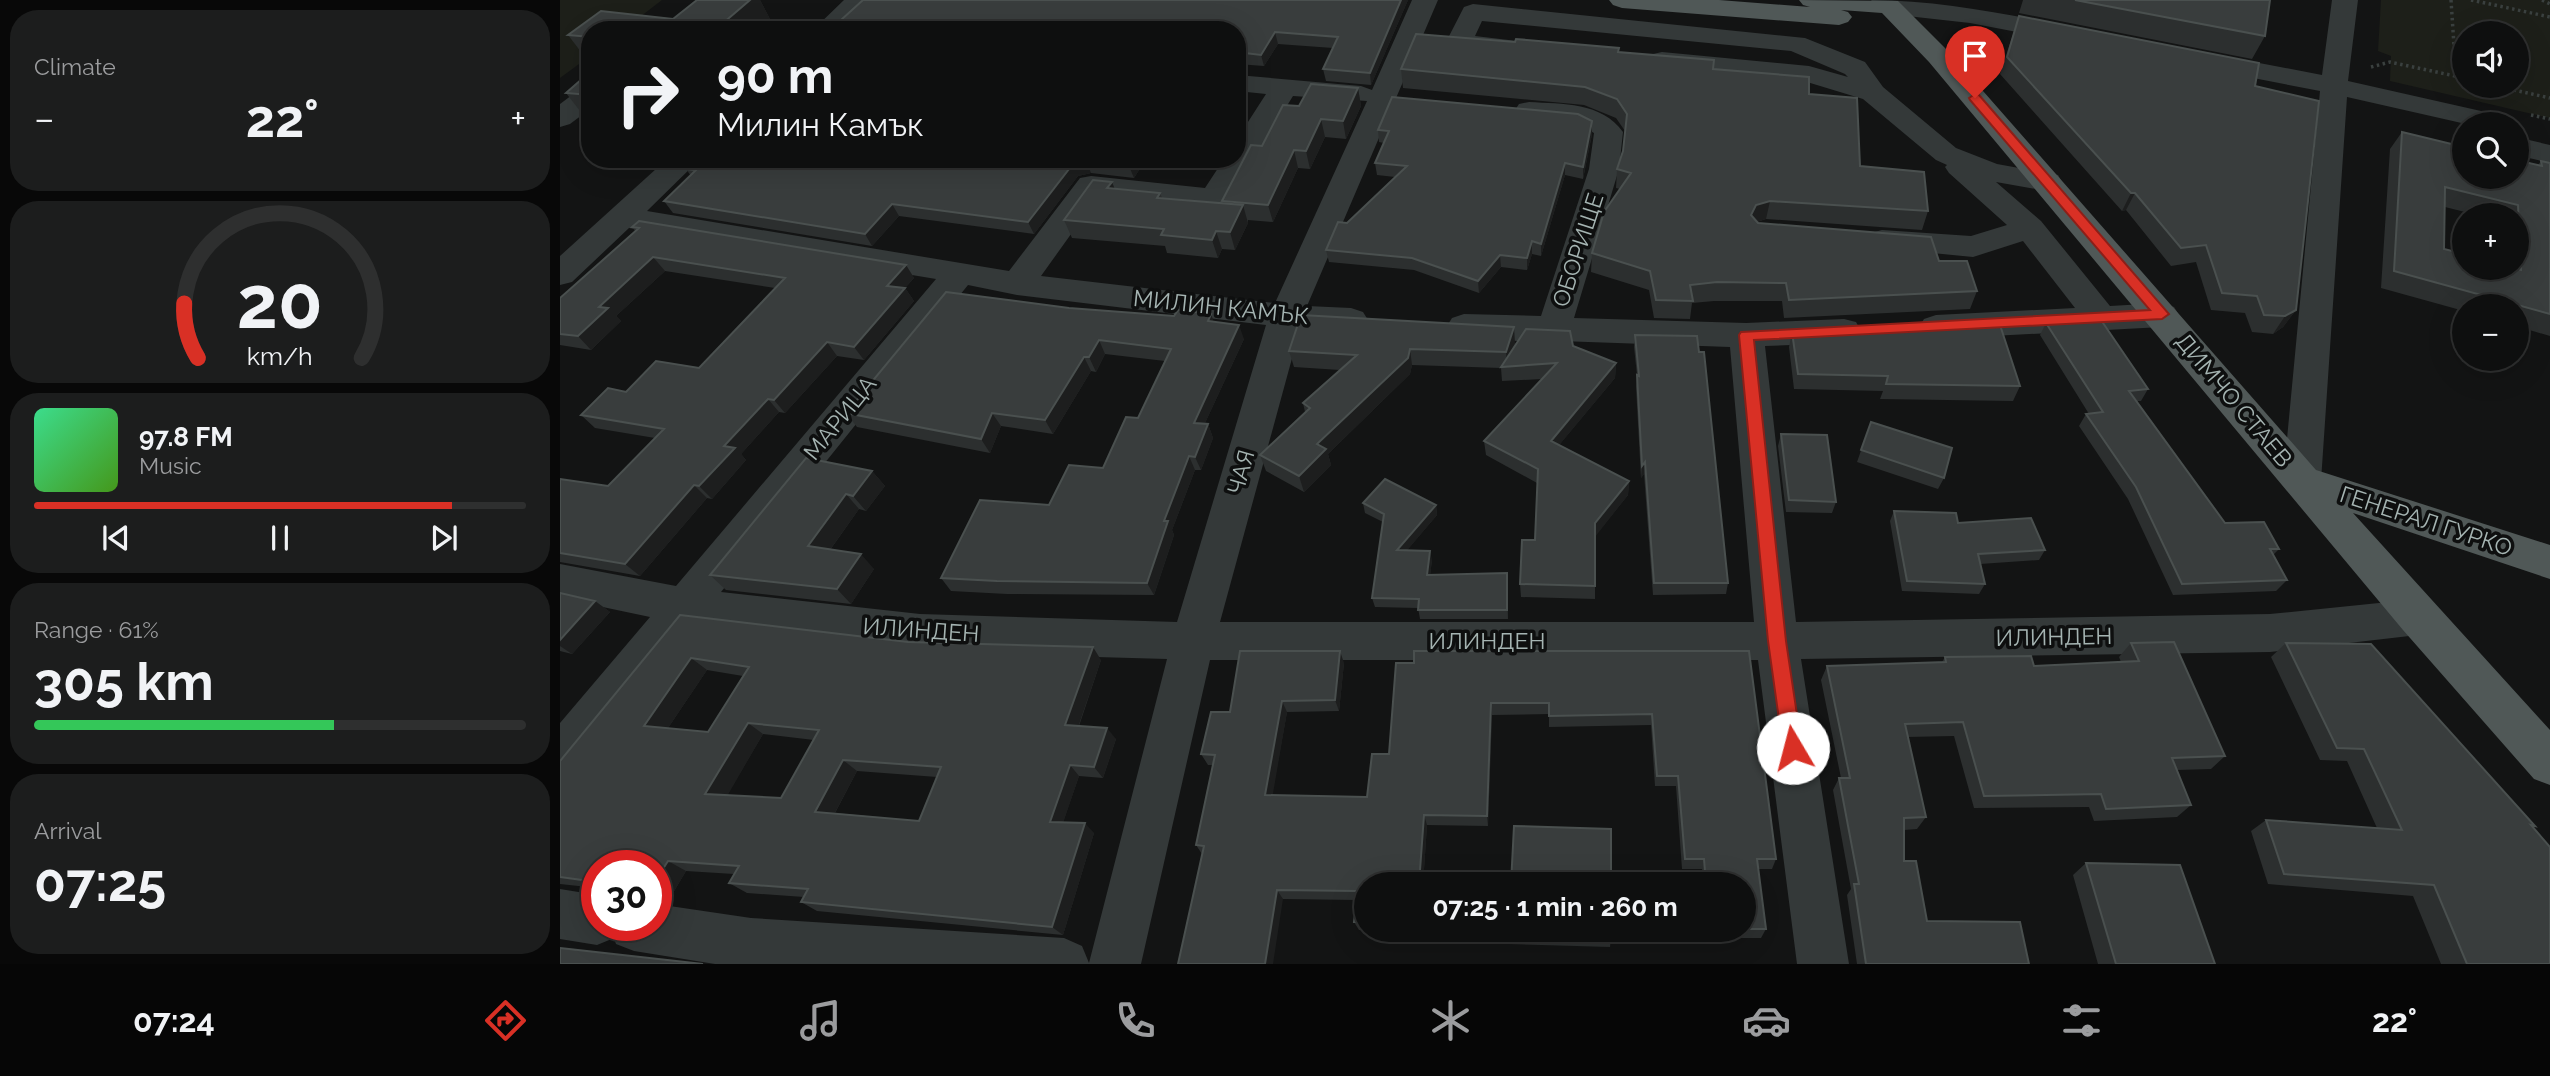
<!DOCTYPE html>
<meta charset="utf-8">
<style>
:root{--surface:#0e0f0f;--page:#1c1d1d;--text:#f1f3f6;--muted:#9b9c9e;--line:#2e2f2f;--accent:#d93025}
body{margin:0;font-family:Raleway,sans-serif;background:var(--page);color:var(--text);height:100vh;display:flex;flex-direction:column;font-size:26px;white-space:nowrap}
*{box-sizing:border-box;margin:0}
p{font-size:23px;color:var(--muted)}
.icon{flex:none;width:38px;height:38px;fill:none;stroke:currentColor;stroke-width:2;stroke-linecap:round;stroke-linejoin:round}
.map{position:relative;flex:1;overflow:hidden}
.drawer{display:flex;flex-direction:column;gap:10px;padding:10px;background:#080808;width:560px}
.drawer>*{flex:none}
.guide{position:absolute;left:21px;top:21px;width:665px;height:147px;border-radius:28px;box-shadow:0 7px 28px #0002,0 0 0 2px var(--line);background:#0e0f0f;color:var(--text);overflow:hidden}
.buttons{position:absolute;left:1892px;top:21px;display:grid;gap:14px}
.buttons a{display:grid;place-items:center;width:77px;height:77px;border-radius:50%;background:var(--surface);box-shadow:0 7px 28px #0002,0 0 0 2px var(--line);font-size:35px}
.speed{position:absolute;left:21px;top:850px;display:flex;gap:14px;font-size:35px;font-weight:700;text-align:center}
.speed>*{display:grid;place-content:center;width:91px;height:91px;border-radius:50%;background:var(--surface);box-shadow:0 7px 28px #0002,0 0 0 2px var(--line);line-height:1}
.speed .limit{border:10px solid #d22;background:#fff;color:#111}
.pin{position:absolute;display:grid;place-items:center;width:60px;height:60px;color:#fff;margin:-72px -30px;border-radius:50% 50% 50% 0;rotate:-45deg;box-shadow:0 0 7px #0007}
.pin .icon{rotate:45deg}
.me{position:absolute;width:77px;margin:-38px;rotate:352deg;stroke-linejoin:round;filter:drop-shadow(0 0 5px #0008)}
.turn{display:flex;align-items:center;gap:24px;height:147px;padding:0 21px;font-size:32px}
.turn .icon{width:91px;height:91px;stroke-width:2.5}
.turn b{display:block;font-size:49px;line-height:60px}
.big{font-size:52px;font-weight:700;line-height:1.1}
.drawer .tile{flex:1;display:flex;flex-direction:column;justify-content:center;gap:10px;min-width:0;padding:0 24px;border-radius:28px;background:var(--page)}
.drawer .dial{align-items:center;gap:0}
.dial svg{height:182px;overflow:visible;fill:none;stroke:var(--line);stroke-width:7;stroke-linecap:round;text-anchor:middle}
.dial text{fill:var(--text);stroke:none}
.song{display:flex;align-items:center;gap:21px}
.cover{width:84px;height:84px;border-radius:10px;background:linear-gradient(135deg,hsl(150 70% 55%),hsl(100 70% 35%))}
.played{height:7px;border-radius:4px;background:linear-gradient(90deg,var(--accent) 85%,var(--line) 85%)}
.keys{display:flex;justify-content:space-around;direction:ltr}
.heat{display:flex;justify-content:space-between;align-items:center;font-size:38px;direction:ltr}
.charge{height:10px;border-radius:5px;background:linear-gradient(90deg,#34c759 61%,var(--line) 0)}
.trip{position:absolute;left:794px;top:872px;width:402px;height:70px;border-radius:35px;background:var(--surface);box-shadow:0 7px 28px #0002,0 0 0 2px var(--line);font-weight:700;line-height:70px;text-align:center}
.tabs{display:flex;height:112px;justify-content:space-around;align-items:center;background:#060606;color:var(--muted)}
.tabs .icon{width:49px;height:49px}
.tabs .on{color:var(--accent)}
.tabs b{font-size:32px;color:var(--text)}
main{display:flex;flex:1;min-height:0}
.map>svg:first-child{display:block}
.green{fill:#1d1f19;fill-rule:evenodd}
.lines{fill:none;stroke-linecap:round;stroke-linejoin:round}
.path{stroke:#3a403f;stroke-width:3.5;stroke-dasharray:2.5 3.5;stroke-linecap:butt}
.minor{fill:#343939;fill-rule:evenodd}
.major{fill:#505857;fill-rule:evenodd}
.wall{fill:#2c2f2f;fill-rule:evenodd}
.shaded-wall{fill:#1d1e1e}
.building{fill:#393d3d;stroke:#4a504f;stroke-width:2;fill-rule:evenodd}
.route{fill:#d93025;stroke:#8d1f18;stroke-width:2}
.labels{text-anchor:middle;stroke-width:7;stroke-linejoin:round;paint-order:stroke}
.street-label{font-size:23px;fill:#a5b4b2;stroke:#0e0f0f}
</style>
<main>
<section class="drawer">
<div class="tile"><p>Climate</p>
<div class="heat"><a>−</a><b class="big">22°</b><a>+</a></div>
</div>
<div class="tile dial"><svg viewBox="0 0 100 80">
<path d="M14 69A42 42 0 1 1 86 69"/>
<path d="M14 69A42 42 0 0 1 8 45" stroke="#d93025"/>
<text x="50" y="56" font-size="32" font-weight="700">20</text>
<text x="50" y="72" font-size="11">km/h</text>
</svg></div>
<div class="tile">
<div class="song"><i class="cover"></i><div><b>97.8 FM</b><p>Music</p></div></div>
<div class="played"></div>
<div class="keys"><svg class="icon" aria-label="previous" viewBox="0 0 24 24"><path d="M18 5L8 12l10 7zM5 5v14"/></svg><svg class="icon" aria-label="pause" viewBox="0 0 24 24"><path d="M8 5v14M16 5v14"/></svg><svg class="icon" aria-label="next" viewBox="0 0 24 24"><path d="M6 5l10 7-10 7zM19 5v14"/></svg></div>
</div>
<div class="tile"><p>Range · 61%</p><b class="big">305 km</b><div class="charge"></div></div>
<div class="tile"><p>Arrival</p><b class="big">07:25</b></div>
</section>
<div class="map">
<svg width="1990" height="964" viewBox="0 0 1990 964">
<rect width="100%" height="100%" fill="#131414"/>
<!-- green -->
<path class="green" d="M0,0H102L63,30H30V56L0,78Z
M1821,0H1990V118L1830,81L1831,56L1818,51ZM1904,33H1956V86H1904Z"/>
<g class="lines">
<!-- path -->
<path class="path" d="M1891,0L1896,76
M1911,0L1990,17
M1982,0L1990,4
M1414,54L1426,53L1430,43
M1811,67L1830,62L1904,78
M1936,86L1990,98
M1971,115L1990,119"/>
<!-- minor -->
<path class="minor" d="M284,0H312L281,30H253Z
M852,0H878L747,306L791,308L803,312L808,320L803,328L791,332L740,329L660,622H1194L1170,347L1000,341L993,343L904,338L892,334L887,326L892,318L904,314L981,316L1029,169L1034,133L1016,123L959,116L955,110L959,104L969,102C1002,104 1042,102 1063,132L1059,169L1014,318L1186,323L1284,319L1296,322L1301,331L1296,340L1284,343L1205,346L1236,622L1710,614L1858,599L1873,604L1879,617L1873,630L1858,635L1710,652L1241,659L1289,964H1237L1198,660H650L581,964H155L74,951L56,944L54,938L37,945L0,939V889L37,895V926H96V904L191,918L504,938L522,946L529,963L607,659L360,652L135,625L16,773L0,780V723L90,617L0,598V564L116,586L376,279L69,228L12,282L0,285V256L107,159H140L87,211L449,271L520,178L531,176L645,188L664,159H677V139L706,94L677,91V75L801,86L812,90ZM733,96L807,101L715,303L481,276L539,195L654,209L665,206ZM408,285L457,295L706,325L617,622L360,614L161,592Z
M1311,0C1378,0 1443,14 1509,26L1518,28L1522,34L1518,40L1509,42L1410,23L1329,14L1320,11Z
M1772,0H1798L1788,81L1952,118L1956,124H1906L1787,97L1761,481L1756,492L1742,496L1728,492L1723,481L1760,91L1647,69L1638,67L1634,61L1638,55L1647,53L1762,75Z
M913,4L1245,38L1305,62L1323,87L1396,148L1437,164L1498,175L1502,182L1498,189L1487,191L1436,182L1481,221L1550,306L1602,303L1614,307L1619,315L1614,323L1602,327L1376,339L1364,335L1359,327L1364,319L1376,315L1515,308L1463,241L1413,257L1311,247L1306,240L1311,233L1322,230L1411,236L1447,225L1389,173L1385,167L1387,165L1376,160L1303,99L1247,82L1102,68L1093,66L1089,60L1093,54L1102,52L1249,66L1288,77L1285,74L1231,51L922,21L915,36L957,41L961,47L957,53L948,55L890,48L886,42L904,7Z
M30,87V109L10,124L0,127V104L20,89Z
M1956,137L1990,145V163L1956,155Z"/>
<!-- major -->
<path class="major" d="M1049,0H1159L1250,7L1243,5L1239,0L1338,1L1387,50L1756,470L1990,545V579L1793,513L1990,730V785L1974,779L1843,630L1369,62L1322,13L1281,10L1288,12L1292,17L1288,22L1279,25L1062,8L1053,5Z"/>
</g>
<!-- wall -->
<path class="wall" d="M137,0H200L211,21L202,30H30V61H28L8,35L41,11L113,19Z
M848,0L811,85L766,81L763,69L773,48L718,44L704,66L677,64V30Z
M1463,0H1710L1705,36L1692,59L1459,13Z
M1459,16L1695,86L1736,310L1723,327L1713,334L1692,332L1685,313L1651,310L1636,262L1611,266L1566,210L1562,211L1440,74Z
M1059,48V52L1153,69L1249,94L1300,166L1368,211L1362,230L1206,219L1197,222L1379,261L1417,291L1410,309L1224,318L1222,301H1154L1132,303L1130,319L1094,318L1089,290L1031,272L1032,253L1060,189L1056,188L1057,169L1063,151L1065,131L1056,118L1024,105L843,88L841,69Z
M30,72V120H27L6,93Z
M798,88L801,106L786,139L765,137L750,169L738,168L713,222L688,220V223L675,250L662,249L658,258L607,253L605,246L512,238L504,220L552,182L554,189L600,193L602,198L663,203L662,201L739,106Z
M818,130L1032,134L1023,179L1005,175L981,256L972,254L967,270L941,267L919,293L854,270L769,262L766,250L787,223L835,177L817,175L815,163L824,143L819,142Z
M1842,132L1978,165L1981,161L1990,163V336L1956,326V306H1904V311L1821,288L1830,149ZM1885,207L1917,215H1956V268H1904L1884,249Z
M586,159L574,178L531,173L518,176L474,234L339,216L312,246L113,213L104,201L131,176L126,169Z
M72,227L346,265L354,278L345,288L354,301L304,360L277,356L225,413L219,412L181,454L186,460L152,499L147,498L80,576L0,562V479L48,486L95,438L35,428L21,415L66,392L139,368L215,288L105,271L56,316L61,321L31,350L0,345V298L75,231Z
M509,308L654,322L684,339L645,423L648,424L653,438L641,470H635L612,530L614,535L594,595L447,594L391,591L381,578L543,468L578,418L605,361L545,354L536,372L531,371L493,434L441,426L430,453L297,427L286,413Z
M1486,323L1588,389L1581,401H1577L1665,523L1719,549L1713,555L1727,580L1716,591L1613,595L1568,499L1519,426L1526,414H1529L1480,335Z
M1232,332L1460,386L1453,401L1320,399L1323,391L1234,389L1229,347Z
M1075,335L1168,583L1166,594L1093,595L1084,474L1081,478L1076,387L1077,375L1074,347Z
M955,343L953,350L1013,346L1056,363L1055,378L999,445L1069,481L1068,495L1035,536V599L961,597L960,584L975,540L977,483L926,455L924,441L982,379L942,381L941,368L852,365L850,374L768,454L771,465L744,492L706,471L700,455L745,412L743,403L780,370L734,367L729,351Z
M1311,422L1384,478L1378,489L1297,462Z
M1221,434L1276,502L1272,513L1226,512L1218,446Z
M312,471L325,486L306,511L299,509L270,550L314,569L291,604L166,590L150,575Z
M803,503L876,505L877,515L847,550L872,560L870,575L947,573L948,619H860L858,608L815,607L812,598L823,522L805,513Z
M1334,511L1398,523L1485,550L1479,560L1420,564L1425,584L1419,594L1342,591L1330,521Z
M0,593L35,601L50,612L12,654L0,651Z
M120,615L348,642L541,660L519,726L556,739L543,778L519,776L503,822L534,833L503,935L257,911L241,902L244,897L187,893L169,883L174,874L126,871L110,898L96,896V866H37V888L0,884V761ZM147,670L183,676L148,732L108,728ZM203,734L254,740L221,798L167,795ZM297,771L377,777L359,821L275,813Z
M1571,643L1665,756L1651,769L1617,770L1631,805L1617,817L1534,821L1529,807L1414,808L1394,736L1347,737L1366,817L1357,829L1344,830V861L1367,921L1469,964H1297L1287,895L1291,889L1273,790L1279,778H1281L1261,680L1267,666L1382,662L1385,657L1474,666L1561,662L1559,657Z
M1726,643L1975,826L1972,827L1990,964H1881L1853,896L1708,884L1691,831L1706,820L1817,828L1787,761L1760,760L1711,657Z
M1189,651L1216,859L1212,869H1198L1206,929L1201,938H1147L1146,929H1185V884H1143L1142,869H1122L1116,786H1095L1091,725L989,727V714L932,715L928,826L867,825L863,884H807V929H860V930H799L794,922L797,900L723,899L642,854L636,845L653,765H648L641,754L670,712L784,663L779,711L727,712L712,795L807,797L829,754L854,663Z
M1526,863L1655,964H1538L1513,875Z
M948,933L1051,937L1050,947L949,944Z"/>
<!-- shaded-wall -->
<path class="shaded-wall" d="M190,0H200L211,21L202,30H155Z
M841,0H848L811,85L810,73Z
M715,32L718,44L704,66L701,55Z
M798,88L801,106L786,139L783,121Z
M761,119L765,137L750,169L746,151Z
M1032,121V134L1023,179V167Z
M734,150L738,168L713,222L708,205Z
M574,159H586L574,178L569,166Z
M526,161L531,173L518,176L474,234L468,222L513,164Z
M1005,163V175L981,256V244Z
M552,182L559,200L547,188Z
M1571,193H1575L1566,210L1562,211Z
M1210,201L1206,219L1193,223L1191,215L1196,205Z
M332,204L339,216L312,246L305,234Z
M683,205L688,223L675,250L670,232Z
M656,231L662,249L658,258L652,240Z
M972,241V254L967,270V258Z
M940,255L941,267L919,293L918,281Z
M93,257L105,271L56,316L61,321L31,350L18,336L39,307Z
M346,265L354,278L335,299L327,286Z
M345,288L354,301L304,360L294,347Z
M1736,310L1723,327L1713,334L1725,316Z
M651,314L656,328L648,321Z
M679,325L684,339L639,436L634,423Z
M954,327L955,343L947,368L946,352Z
M539,340L545,354L536,372L529,357Z
M267,342L277,356L225,413L214,400Z
M850,349L852,365L850,374L768,454L771,465L744,492L739,476L757,444Z
M524,357L531,371L493,434L485,420Z
M1056,363L1055,378L991,455V441Z
M208,399L219,412L181,454L186,460L152,499L139,486L164,446Z
M432,413L441,426L430,453L421,439Z
M648,424L653,438L641,470L635,457Z
M629,456L635,470L612,530L614,535L594,595L587,583L604,521Z
M1085,462L1084,474L1081,478L1082,466Z
M312,471L325,486L306,511L293,496Z
M1069,481L1068,495L1035,537V523Z
M134,485L147,498L80,576L65,564Z
M286,494L299,509L262,561L248,546Z
M876,505L877,515L839,560L837,550Z
M870,551L872,560L869,585L867,575Z
M301,554L314,569L291,604L277,589Z
M35,601L50,612L12,654L0,646V640Z
M533,647L541,660L515,736L505,725Z
M780,651L784,663L779,711L775,700Z
M131,658L147,670L102,737L84,726Z
M722,701L727,712L711,805L705,795Z
M931,703L932,715L928,826L927,816Z
M188,723L203,734L162,805L145,794Z
M547,728L556,739L543,778L534,767Z
M283,760L297,771L270,822L255,812Z
M510,765L519,776L500,832L490,822Z
M864,815L867,825L863,884H859Z
M525,823L534,833L503,935L492,927Z
M108,861L126,871L110,898L96,891V880Z
M717,890L723,899L713,964H705Z"/>
<!-- building -->
<path class="building" d="M137,0H190L155,30H30V37L8,35L41,11L113,19Z
M303,0H841L810,73L763,69L778,37L715,32L701,55L677,52V30H270Z
M1515,0H1710L1705,36Z
M1459,16L1699,63L1695,86L1759,101L1736,310L1725,316L1704,315L1697,296L1662,293L1646,245L1621,248L1575,193H1571L1447,57Z
M856,34L955,42L956,39L1059,48L1058,52L1154,60L1153,69L1249,77V94L1297,98L1300,166L1364,172L1368,211L1210,201L1196,205L1191,215L1198,223L1371,237L1379,261H1407L1417,291L1229,300L1226,283L1157,282L1130,285L1133,301L1096,300L1090,271L1032,253L1044,212L1071,173L1057,169L1063,151L1067,114L1057,99L1025,87L841,69Z
M30,72V95L6,93Z
M751,84L798,88L783,121L761,119L746,151L734,150L708,205L662,201L691,145L702,146L723,105L739,106Z
M832,97L1018,114L1032,121L1023,167L1005,163L981,244L972,241L967,258L940,255L918,281L852,258L766,250L778,222L787,223L847,166L815,163L829,131L818,130Z
M1842,132L1904,147V177H1956V160L1982,166L1981,161L1990,163V314L1834,271ZM1885,187L1958,205L1961,270L1953,268H1904V254L1884,249Z
M137,159H574L569,166L526,161L513,164L468,222L332,204L305,234L104,201L136,170L126,169Z
M533,180L552,182L547,188L600,193L597,198L683,205L670,232L656,231L652,240L601,235L604,229L504,220Z
M79,221L346,265L327,286L345,288L294,347L267,342L214,400L208,399L164,446L175,448L139,486L134,485L65,564L0,553V479L48,486L104,429L21,415L48,388L66,392L96,361L139,368L225,278L93,257L39,307L48,308L18,336L0,334V298L79,228L72,227Z
M386,292L509,308L614,316L618,310L651,314L648,321L679,325L634,423L648,424L635,457L629,456L604,521H608L587,583L437,581L381,578L420,500L489,505L509,465L543,468L566,417L578,418L611,349L539,340L529,357H524L485,420L432,413L421,439L286,413Z
M741,315L954,327L946,352L850,349L848,358L757,444L766,449L739,476L700,455L750,408L743,403L797,355L729,351Z
M1541,320L1588,389L1569,391L1665,523L1704,522L1719,549H1710L1727,580L1622,584L1576,487L1526,414L1543,412L1486,323Z
M1426,323L1427,326L1440,325L1460,386L1326,384L1328,376L1238,374L1232,332Z
M966,329L1010,331L1013,346L1056,363L991,441L1069,481L1035,523V586L960,584L962,540H975L978,469L924,441L997,363L941,367Z
M1075,335L1137,336L1139,352H1144L1168,583H1094L1085,462L1082,466L1077,375L1079,376Z
M1311,422L1392,448L1384,478L1301,450Z
M1221,434L1267,435L1276,502L1229,500Z
M246,458L312,471L293,496L286,494L248,546L301,554L277,589L150,575Z
M825,479L876,505L837,550L870,551L867,575L947,573V610H858L859,599L812,598L824,514L803,503Z
M1334,511L1396,513L1398,523L1471,518L1485,550L1418,554L1425,584L1347,581Z
M0,593L35,601L0,640Z
M120,615L348,642L533,647L505,725L547,728L534,767L510,765L490,822L525,823L492,927L241,902L248,889L169,883L179,866L108,861L96,880V866H37V882L0,877V761ZM131,658L189,667L148,732L84,726ZM188,723L259,730L221,798L145,794ZM283,760L381,767L359,821L255,812Z
M1614,642L1665,756L1612,758L1631,805L1546,809L1541,794L1424,796L1403,722L1345,724L1366,817L1344,818V861H1356L1367,921L1460,922L1469,964H1306L1294,884H1299L1279,778H1290L1267,666L1386,662L1385,657L1471,656L1474,666L1579,661L1571,643Z
M1726,643L1811,644L1975,826L1971,825L1990,847V964H1907L1874,885L1724,874L1706,820L1842,830L1804,749L1777,748Z
M680,651H780L775,700L722,701L705,795L807,797L812,754H829L836,663H854V651H1189L1216,859H1197L1206,929H1150H1185V884H1146L1144,859H1125L1118,776H1097L1092,714L989,716V703H931L927,816L864,815L859,884H807V922H794L798,891L717,890L705,964H618L644,846L636,845L655,755L641,754L651,712H670Z
M954,826L1051,829V884H951Z
M1526,863L1620,865L1655,964H1556Z
M948,929H1051V937L948,933Z
M0,948L143,964H0Z"/>
<!-- route -->
<path class="route" d="M1415,94L1419,95L1609,314L1602,319L1194,340L1226,641L1242,748L1239,755L1233,757L1226,755L1223,748L1208,641L1179,335L1181,332L1590,310L1410,100L1409,98Z"/>
<g class="labels">
<!-- street labels -->
<g class="street-label">
<text transform="translate(1018 250) rotate(-72)" y="8">ОБОРИЩЕ</text>
<text transform="translate(661 307) rotate(6)" y="8">МИЛИН КАМЪК</text>
<text transform="translate(1674 400) rotate(50)" y="8">ДИМЧО СТАЕВ</text>
<text transform="translate(280 418) rotate(-51)" y="8">МАРИЦА</text>
<text transform="translate(681 472) rotate(-74)" y="8">ЧАЯ</text>
<text transform="translate(1866 521) rotate(18)" y="8">ГЕНЕРАЛ ГУРКО</text>
<text transform="translate(361 630) rotate(4)" y="8">ИЛИНДЕН</text>
<text transform="translate(1494 637) rotate(-1)" y="8">ИЛИНДЕН</text>
<text x="927" y="649">ИЛИНДЕН</text>
</g>
</g>
</svg>
<div class="buttons">
<a><svg class="icon" aria-label="sound" viewBox="0 0 24 24"><path d="M4 9h4l5-4v14l-5-4H4zM17 9q2 3 0 6"/></svg></a>
<a><svg class="icon" aria-label="search" viewBox="0 0 24 24"><circle cx="10" cy="10" r="6"/><path d="M15 15l6 6"/></svg></a>
<a>+</a>
<a>−</a>
</div>
<div class="speed"><div class="limit">30</div></div>
<div class="pin" style="left:1415px;top:98px;background:#d93025"><svg class="icon" aria-label="arrive" viewBox="0 0 24 24"><path d="M6 21V4h12l-3 4 3 4H6"/></svg></div>
<svg class="me" style="left:1233px;top:748px" viewBox="-20 -20 40 40"><circle r="19" fill="#fff"/><path d="M0-13L10 11 0 6-10 11z" fill="#d93025"/></svg>
<div class="trip">07:25 · 1 min · 260 m</div>
<div class="guide">
<div class="turn"><svg class="icon" aria-label="right" viewBox="0 0 24 24"><path d="M7 20v-9h11M14 6l5 5-5 5"/></svg><div><b>90 m</b>Милин Камък</div></div>
</div>
</div>
</main>
<nav class="tabs">
<b>07:24</b>
<svg class="icon on" aria-label="directions" viewBox="0 0 24 24"><path d="M12 3l9 9-9 9-9-9zM9 14v-3h6M13 9l2 2-2 2"/></svg>
<svg class="icon" aria-label="music" viewBox="0 0 24 24"><path d="M9 18V5l10-2v13"/><circle cx="6" cy="18" r="3"/><circle cx="16" cy="16" r="3"/></svg>
<svg class="icon" aria-label="phone" viewBox="0 0 24 24"><path d="M5 4h4l2 5-3 2q2 4 5 5l2-3 5 2v4C11 20 4 13 5 4z"/></svg>
<svg class="icon" aria-label="climate" viewBox="0 0 24 24"><path d="M12 3v18M4 7l16 10M4 17L20 7"/></svg>
<svg class="icon" aria-label="car" viewBox="0 0 24 24"><path d="M5 17H2v-5l4-1 3-4h7l3 4 3 1v5h-3M9 17h6M6 11h13"/><circle cx="7" cy="17" r="2"/><circle cx="17" cy="17" r="2"/></svg>
<svg class="icon" aria-label="filters" viewBox="0 0 24 24"><path d="M4 7h16M4 17h16"/><circle cx="9" cy="7" r="2"/><circle cx="15" cy="17" r="2"/></svg>
<b>22°</b>
</nav>
